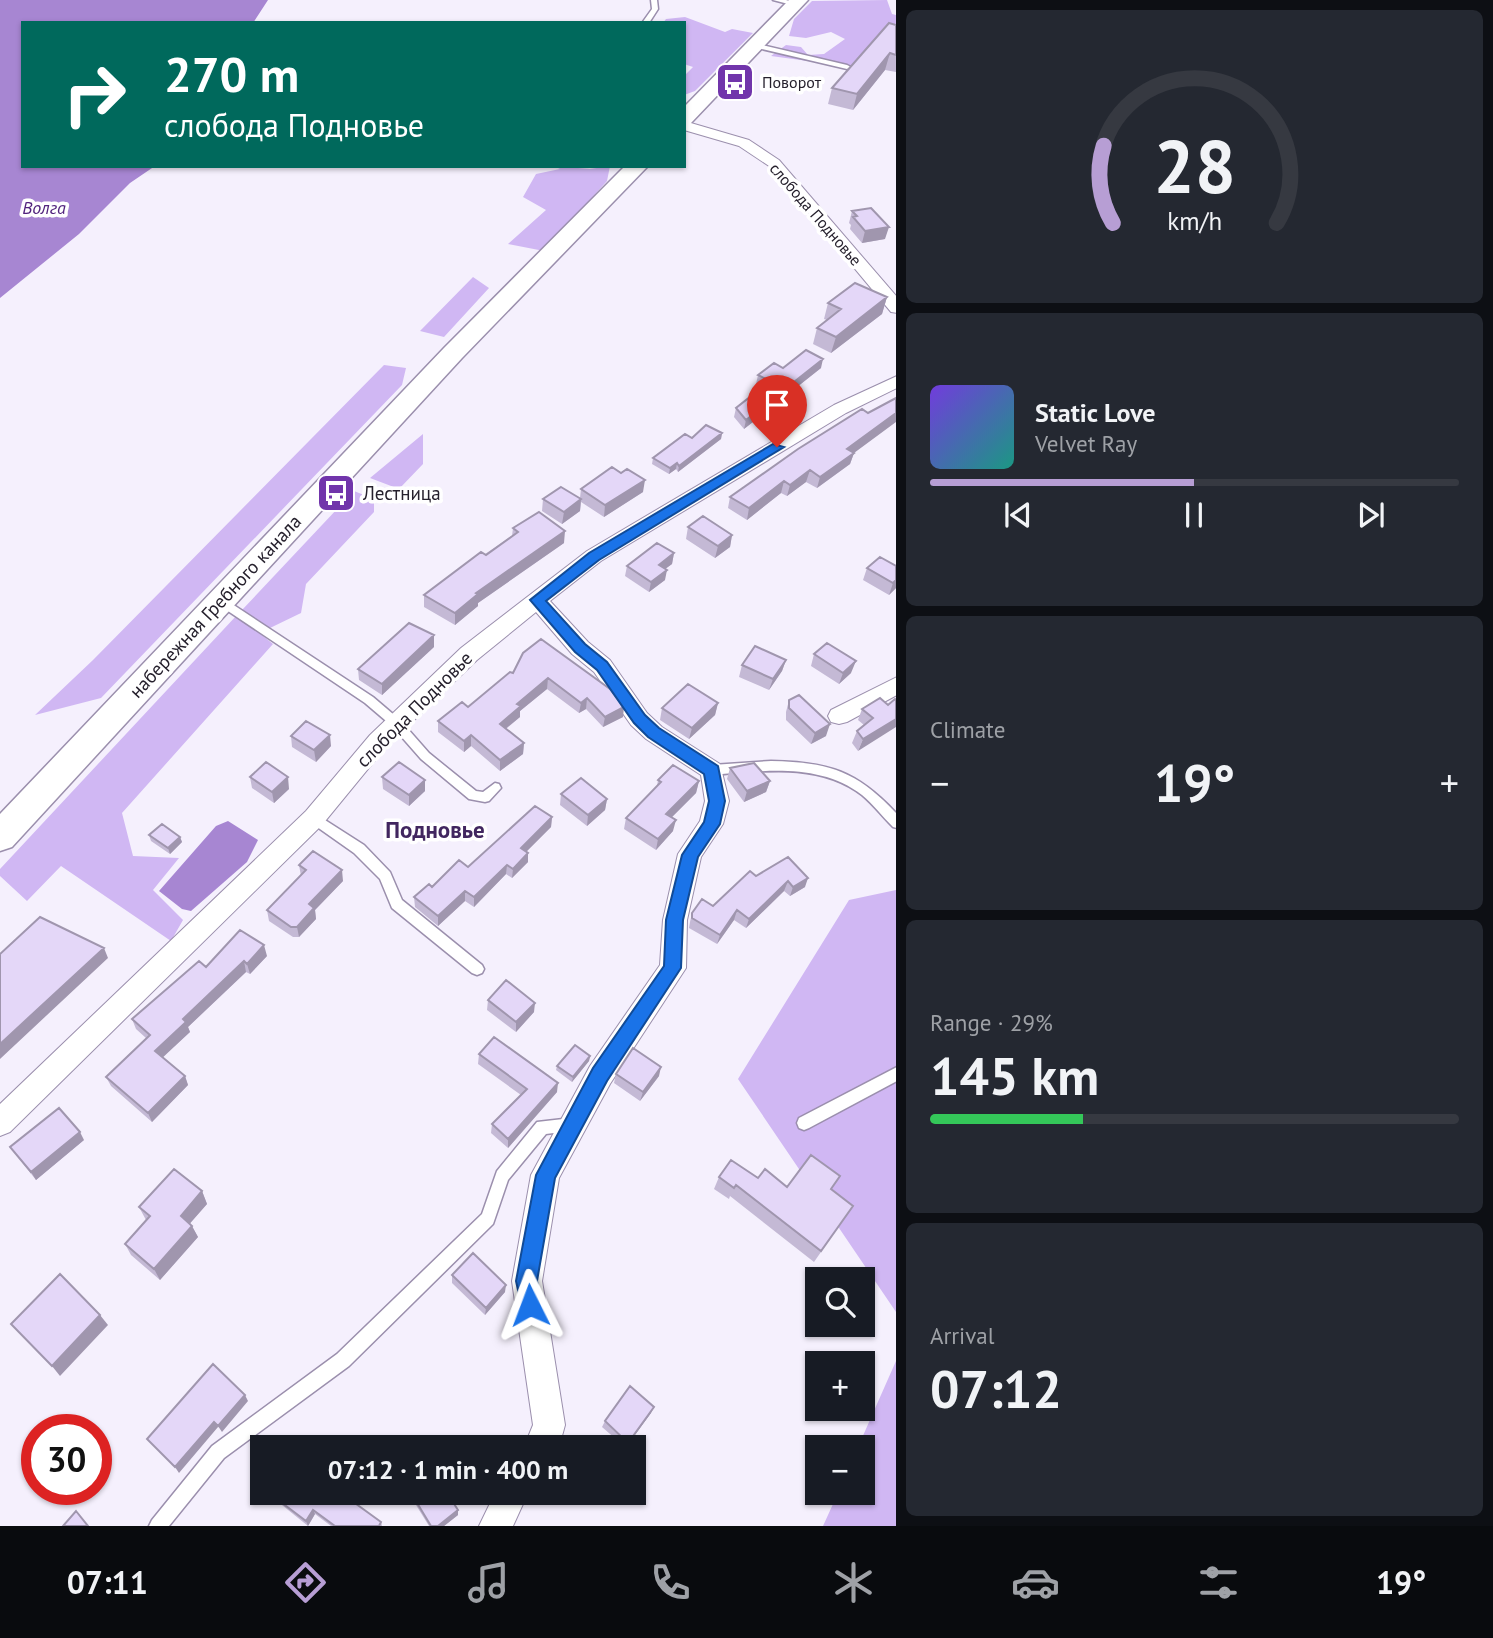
<!DOCTYPE html>
<meta charset="utf-8">
<style>
:root{--surface:#171b24;--page:#242831;--text:#f1f3f6;--muted:#9ea1a6;--line:#363941;--accent:#b79ed4}
body{margin:0;font-family:"PT Sans",sans-serif;background:var(--page);color:var(--text);height:100vh;display:flex;flex-direction:column;font-size:26px;white-space:nowrap}
*{box-sizing:border-box;margin:0}
p{font-size:23px;color:var(--muted)}
.icon{flex:none;width:38px;height:38px;fill:none;stroke:currentColor;stroke-width:2;stroke-linecap:round;stroke-linejoin:round}
.map{position:relative;flex:1;overflow:hidden}
.details{display:flex;flex-direction:column;gap:10px;padding:10px;background:#0d0f14;width:597px}
.details>*{flex:none}
.guide{position:absolute;left:21px;top:21px;width:665px;height:147px;border-radius:0px;box-shadow:0 2px 5px #0004;background:#00695c;color:#fff;overflow:hidden}
.controls{position:absolute;left:805px;top:1267px;display:grid;gap:14px}
.controls a{display:grid;place-items:center;width:70px;height:70px;border-radius:0px;background:var(--surface);box-shadow:0 2px 5px #0004;font-size:35px}
.speed{position:absolute;left:21px;top:1414px;display:flex;gap:14px;font-size:35px;font-weight:700;text-align:center}
.speed>*{display:grid;place-content:center;width:91px;height:91px;border-radius:50%;background:var(--surface);box-shadow:0 2px 5px #0004;line-height:1}
.speed .limit{border:10px solid #d22;background:#fff;color:#111}
.pin{position:absolute;display:grid;place-items:center;width:60px;height:60px;color:#fff;margin:-72px -30px;border-radius:50% 50% 50% 0;rotate:-45deg;box-shadow:0 0 7px #0007}
.pin .icon{rotate:45deg}
.me{position:absolute;width:77px;margin:-38px;rotate:357deg;stroke-linejoin:round;filter:drop-shadow(0 0 5px #0008)}
.turn{display:flex;align-items:center;gap:24px;height:147px;padding:0 28px;font-size:32px}
.turn .icon{width:91px;height:91px;stroke-width:2.5}
.turn b{display:block;font-size:49px;line-height:60px}
.big{font-size:52px;font-weight:700;line-height:1.1}
.details .card{flex:1;display:flex;flex-direction:column;justify-content:center;gap:10px;min-width:0;padding:0 24px;border-radius:10px;background:var(--page)}
.details .dial{align-items:center;gap:0}
.dial svg{height:182px;overflow:visible;fill:none;stroke:var(--line);stroke-width:7;stroke-linecap:round;text-anchor:middle}
.dial text{fill:var(--text);stroke:none}
.song{display:flex;align-items:center;gap:21px}
.cover{width:84px;height:84px;border-radius:10px;background:linear-gradient(135deg,hsl(260 70% 55%),hsl(170 70% 35%))}
.played{height:7px;border-radius:4px;background:linear-gradient(90deg,var(--accent) 50%,var(--line) 50%)}
.keys{display:flex;justify-content:space-around;direction:ltr}
.heat{display:flex;justify-content:space-between;align-items:center;font-size:38px;direction:ltr}
.charge{height:10px;border-radius:5px;background:linear-gradient(90deg,#34c759 29%,var(--line) 0)}
.trip{position:absolute;left:250px;top:1435px;width:396px;height:70px;border-radius:0px;background:var(--surface);box-shadow:0 2px 5px #0004;font-weight:700;line-height:70px;text-align:center}
.tab-bar{display:flex;height:112px;justify-content:space-around;align-items:center;background:#090b0e;color:var(--muted)}
.tab-bar .icon{width:49px;height:49px}
.tab-bar .selected{color:var(--accent)}
.tab-bar b{font-size:32px;color:var(--text)}
main{display:flex;flex:1;min-height:0}
.map>svg:first-child{display:block}
.green{fill:#d0b7f3}
.water{fill:#a786d2}
.lines{fill:none;stroke-linecap:round;stroke-linejoin:round}
.lane-casing{stroke:#9b8fad;stroke-width:3}
.street-casing{stroke:#9b8fad;stroke-width:2}
.secondary-casing{stroke:#9b8fad;stroke-width:3}
.lane{fill:#fff;fill-rule:evenodd}
.street{fill:#fff;fill-rule:evenodd}
.secondary{fill:#fff;fill-rule:evenodd}
.wall{fill:#c4b9d5}
.shaded-wall{fill:#a096ae}
.building{fill:#e4d7f8;stroke:#a096ae;stroke-width:2}
.route{fill:#1a73e8;stroke:#114b97;stroke-width:2}
.labels{text-anchor:middle;stroke-width:7;stroke-linejoin:round;paint-order:stroke}
.far-poi-label{font-size:16px;fill:#26212d;stroke:#fff;text-anchor:start}
.far-street-label{font-size:16px;fill:#26212d;stroke:#fff}
.far-water-label{font-size:18px;font-style:italic;fill:#51237d;stroke:#fff}
.poi-label{font-size:19px;fill:#26212d;stroke:#fff;text-anchor:start}
.street-label{font-size:19px;fill:#26212d;stroke:#fff}
.quarter-label{font-size:23px;font-weight:bold;fill:#41265f;stroke:#fff}
</style>
<main>
<div class="map">
<svg width="897" height="1526" viewBox="0 0 897 1526">
<rect width="100%" height="100%" fill="#f5f0fd"/>
<!-- green -->
<path class="green" d="M887,0L892,14L896,15V28L874,70L771,56L786,45L801,47L808,55L824,54L845,39L831,32L806,38L789,36L794,19L812,1Z
M685,17L725,32L732,29L753,33L695,91L684,95V76L693,67L684,64V23H663L666,19Z
M554,166L590,169L610,166L607,181L544,251L508,244L546,210L523,197L536,174L560,169Z
M473,277L489,288L444,337L420,331Z
M384,365L406,368L402,385L101,698L35,715L93,660Z
M423,434V464L399,489L370,478Z
M354,491L374,499V512L306,584L301,613L270,628L242,610Z
M237,615L273,644L122,813L133,856L179,858L153,890L183,920L171,941L61,866L27,901L0,876V869Z
M896,890V1312L738,1079L849,900Z
M896,1361V1526H823L838,1493H863V1447H858Z"/>
<!-- water -->
<path class="water" d="M0,0H268L253,23H23V166H155L130,183L79,234L0,298Z
M228,821L258,840L247,862L191,911L182,909L159,891L216,826Z"/>
<g class="lines">
<defs>
<path id="lane" d="M651,0H657L658,9L649,23H642L652,9Z
M773,0H786L799,4L796,6Z
M753,43L847,65L851,67L847,69L753,47Z
M220,596L373,697L400,720L429,753L476,791L483,792L495,783L499,784L501,788L489,801L485,802L469,799L421,759L392,726L365,703L216,603L214,600Z
M771,761C829,762 857,771 897,814V828L893,827C882,816 873,804 862,795C819,762 762,771 712,775L708,773L706,770L708,767L712,765Z
M314,813L364,845L390,872L402,900L482,965L484,969L482,973L477,975L472,973L392,908L380,879L354,853L310,822L308,818L310,814Z
M897,1067V1081L809,1128L804,1130L799,1128L797,1123L799,1118Z
M572,1118L577,1120L579,1125L577,1130L546,1134L508,1180L493,1224L349,1366L224,1458L169,1526H149L152,1520L212,1446L337,1354L482,1214L497,1171L537,1122Z"/>
<path id="street" d="M684,121L749,140L779,160L897,297V313L891,312L769,166L739,146L684,130Z
M897,376V388L846,413L601,561L550,601L588,642L610,660L647,713L662,727L720,764L729,801L723,824L701,857L687,920L686,968L610,1084L559,1178L542,1281L565,1425L559,1447H524L533,1425L512,1281L531,1175L590,1066L660,965L663,920L678,854L700,821L705,801L701,775L646,739L631,725L594,672L572,654L536,612L477,660L386,747L322,825L10,1132L0,1136V1104L306,811L370,735L461,648L587,551L834,405Z
M897,677V695L847,722L839,724L831,722L828,716L831,710Z
M495,1493H528L513,1526H479Z"/>
<path id="secondary" d="M789,0H808L691,123L684,125V107Z
M625,166H648L462,358L12,847L0,851V814L444,348Z"/>
</defs>
<!-- lane casing -->
<use href="#lane" class="lane-casing"/>
<!-- street casing -->
<use href="#street" class="street-casing"/>
<!-- secondary casing -->
<use href="#secondary" class="secondary-casing"/>
<!-- lane -->
<use href="#lane" class="lane"/>
<!-- street -->
<use href="#street" class="street"/>
<!-- secondary -->
<use href="#secondary" class="secondary"/>
</g>
<!-- wall -->
<path class="wall" d="M896,25V72L885,70L853,110L828,104L832,88Z
M852,211L885,239L862,243L850,229L851,225L849,223Z
M887,297L882,314L831,353L813,344L817,328L827,320L824,319L828,303Z
M783,368H821L744,429L734,417L736,408L762,388L756,384L758,375Z
M722,433L721,439L678,472L676,469L669,474L652,464L653,458L692,438Z
M854,453L850,464L817,488L806,482L787,496L781,493L747,520L728,508L730,497Z
M581,489L643,492L604,517L581,502L580,511L562,524L542,511L543,499L580,498Z
M688,527L732,535L730,547L715,558L686,539Z
M513,528L564,543L478,603V606L455,625L424,607V595L512,536Z
M674,553L672,564L665,569V580L649,592L625,576L627,566Z
M880,557L896,588L889,595L863,580L867,568Z
M434,647L382,695L359,680L358,669Z
M523,653L623,717L603,727L586,709L579,713L547,689L520,711V717L506,729L524,743L523,754L500,771L471,746L464,752L438,732V721L468,707L513,673Z
M814,654L851,673L839,684L811,666Z
M786,660L782,671L769,690L739,677L742,665Z
M880,698L858,751L852,743L857,731L864,725L858,720L862,709Z
M789,700L826,736L811,744L786,720V712Z
M718,703L715,715L689,739L660,720L662,708Z
M291,736L331,746L316,762L292,747Z
M730,768L770,781L766,792L744,802L727,779Z
M250,777L289,789L274,803L252,788Z
M382,777L425,780V791L409,806L383,789Z
M658,780L699,781L696,793L671,818L673,831L656,850L624,829L626,818L657,786Z
M561,794L607,799L605,810L587,826L560,805Z
M552,817L551,827L527,851L528,862L512,878L506,874L474,907L465,901L438,926L415,907L414,897L468,867Z
M149,835L180,837L182,842L170,854L151,841Z
M788,857L805,887L790,896L784,891L746,928L734,920L717,944L689,928L690,922L692,913L713,906L756,876Z
M299,865L343,881L315,910L316,919L299,937H293L269,921L267,910L301,876Z
M267,956L250,974L246,972L188,1027L190,1032L162,1057L185,1076L188,1085L152,1122L111,1086L106,1077L146,1038L136,1029L132,1019L206,967Z
M488,1000L534,1012L516,1032L487,1010Z
M479,1054L557,1092L508,1148L491,1133L492,1124L521,1095L478,1064Z
M590,1056L589,1061L572,1082L556,1070L557,1066Z
M616,1074L659,1076L640,1101L614,1083Z
M84,1140L36,1180L10,1147Z
M719,1177L758,1178L787,1187L831,1190L853,1206L814,1262L730,1196L729,1199L714,1189Z
M202,1191L207,1204L190,1223L198,1237L160,1280L131,1255L125,1244L146,1220L139,1207Z
M452,1275L505,1292L485,1315L452,1283Z
M651,1413L626,1447H625L602,1427L605,1421Z
M267,1493H341L381,1522L382,1526H331L315,1514L308,1526Z
M411,1493L458,1515L444,1526H429L411,1497Z"/>
<!-- shaded-wall -->
<path class="shaded-wall" d="M890,53L885,70L853,110L857,94Z
M889,227L885,239L862,243L865,231Z
M887,297L882,314L831,353L836,337Z
M823,359L821,368L744,429L746,420Z
M896,413V422L854,453L850,464L817,488L820,477L847,449Z
M722,433L721,439L678,472L679,466Z
M677,463L676,469L669,474L670,468Z
M810,470L806,482L787,496L790,485Z
M645,480L643,492L604,517L605,505Z
M784,481L781,493L747,520L749,508Z
M581,499L580,511L562,524L564,512Z
M565,531L564,543L478,603V606L455,625V613L476,593Z
M732,535L730,547L715,558L718,546Z
M674,553L672,564L657,575L659,565Z
M667,570L665,580L649,592L651,582Z
M896,580V588L889,595L893,583Z
M434,635V647L382,695V684Z
M786,660L782,671L769,690L773,679Z
M856,661L851,673L839,684L843,673Z
M548,678L547,689L520,711V717L499,734L500,724L517,704Z
M587,698L586,709L579,713L581,703Z
M718,703L715,715L689,739L692,728Z
M624,707L623,717L603,727L605,717Z
M896,719V727L858,751L863,739Z
M830,724L826,736L811,744L815,733Z
M330,735L331,746L316,762L314,750Z
M471,735V746L464,752V741Z
M524,743L523,754L500,771V760Z
M288,777L289,789L274,803L272,792Z
M425,780V791L409,806V795Z
M699,781L696,793L664,825L666,814Z
M770,781L766,792L744,802L747,791Z
M607,799L605,810L587,826L588,815Z
M552,817L551,827L520,858L521,848Z
M676,820L673,831L656,850L658,839Z
M180,837L182,842L170,854L168,848Z
M528,853V862L512,878L513,869Z
M507,865L506,874L474,907V897Z
M342,870L343,881L315,910L316,919L299,937L297,927L309,904Z
M808,878L805,887L790,896L793,887Z
M788,881L784,891L746,928L749,919Z
M465,891V901L438,926V916Z
M737,910L734,920L717,944L720,935Z
M264,945L267,956L250,974L247,964Z
M104,948L108,958L0,1059V1044Z
M244,961L246,972L188,1027L190,1032L159,1061L155,1051L183,1019Z
M535,1003L534,1012L516,1032V1022Z
M590,1056L589,1061L572,1082L573,1077Z
M661,1067L659,1076L640,1101L643,1092Z
M185,1076L188,1085L152,1122L148,1113Z
M558,1083L557,1092L508,1148V1139Z
M80,1132L84,1140L36,1180L31,1172Z
M202,1191L207,1204L186,1228L181,1216Z
M192,1226L198,1237L160,1280L154,1269Z
M506,1285L505,1292L485,1315L486,1308Z
M100,1315L108,1325L60,1376L52,1366Z
M245,1395L248,1401L222,1432L218,1426Z
M654,1407L651,1413L626,1447L628,1443Z
M214,1422L218,1427L179,1473L175,1467Z
M313,1510L315,1514L308,1526L306,1521Z
M458,1510V1515L444,1526H438Z"/>
<!-- building -->
<path class="building" d="M889,23L896,25V55L890,53L857,94L832,88Z
M871,208L889,227L865,231L853,217L857,216L852,211Z
M855,283L887,297L836,337L817,328L841,309L828,303Z
M806,350L823,359L746,420L736,408L770,381L758,375L774,363L783,368Z
M896,398V413L847,449L854,453L820,477L810,470L790,485L784,481L749,508L730,497L798,449L862,409L868,413Z
M706,425L722,433L679,466L677,463L670,468L653,458L685,434L692,438Z
M612,467L621,473L627,469L645,480L605,505L581,489Z
M561,487L581,499L564,512L543,499Z
M539,512L565,531L476,593L478,594L455,613L424,595L481,552L486,555L518,532L513,528Z
M703,516L732,535L718,546L688,527Z
M657,543L674,553L659,565L667,570L651,582L627,566Z
M880,557L896,566V580L893,583L867,568Z
M409,623L434,635L382,684L358,669Z
M541,639L610,689L624,707L605,717L587,698L581,703L548,678L517,704L521,706L500,724L524,743L500,760L471,735L464,741L438,721L462,702L468,707L510,672L513,673L523,653Z
M827,643L856,661L843,673L814,654Z
M755,646L786,660L773,679L742,665Z
M688,684L718,703L692,728L662,708Z
M799,695L830,724L815,733L789,708V700Z
M880,698L888,705L895,699L896,700V719L863,739L857,731L873,718L862,709Z
M306,721L330,735L314,750L291,736Z
M266,762L288,777L272,792L250,777Z
M399,762L425,780L409,795L382,777Z
M754,763L770,781L747,791L730,768Z
M673,765L699,781L666,814L676,820L658,839L626,818L661,782L658,780Z
M581,778L607,799L588,815L561,794Z
M535,806L552,817L521,848L528,853L513,869L507,865L474,897L465,891L438,916L414,897L429,884L432,887L459,860L468,867Z
M162,824L180,837L168,848L149,835Z
M313,851L342,870L309,904L314,908L297,927H291L267,910L306,870L299,865Z
M788,857L808,878L793,887L788,881L749,919L737,910L720,935L692,918V913L702,899L713,906L750,871L756,876Z
M40,917L104,948L0,1044V954Z
M240,930L264,945L247,964L244,961L183,1019L186,1022L155,1051L185,1076L148,1113L106,1077L150,1035L132,1019L199,961L206,967Z
M506,980L535,1003L516,1022L488,1000Z
M494,1037L558,1083L508,1139L492,1124L527,1089L479,1054Z
M575,1045L590,1056L573,1077L557,1066Z
M633,1048L661,1067L643,1092L616,1074Z
M59,1108L80,1132L31,1172L10,1147Z
M811,1155L840,1176L831,1189L853,1206L821,1251L736,1185L734,1188L719,1177L731,1160L758,1178L765,1169L787,1187Z
M174,1169L202,1191L181,1216L192,1226L154,1269L125,1244L150,1216L139,1207Z
M473,1253L506,1285L486,1308L452,1275Z
M60,1274L100,1315L52,1366L11,1324Z
M213,1364L245,1395L218,1426L214,1422L175,1467L147,1439Z
M630,1386L654,1407L628,1443L605,1421Z
M269,1493H341L381,1522L379,1526H335L313,1510L306,1521Z
M411,1493H447L458,1510L438,1526H431Z
M76,1511L88,1526H63Z"/>
<!-- route -->
<path class="route" d="M773,444L784,447L599,560L546,601L585,644L607,662L645,715L659,728L718,766L725,801L720,824L698,857L683,920L681,968L607,1081L555,1178L537,1281L541,1305L538,1313L530,1316L523,1313L516,1281L536,1175L593,1068L664,966L666,920L682,855L704,822L709,801L704,774L648,737L634,723L597,670L575,652L530,600L589,553Z"/>
<!-- icons -->
<defs>
<symbol id="bus-square" viewBox="-11 -11 22 22"><rect x="-9" y="-9" width="18" height="18" rx="4" fill="#7135ab" stroke="#fff"/><path d="M-5-6H5V4H4V6H2V4H-2V6H-4V4H-5ZM-3.5-4V0h7V-4ZM-3.5 1.2v1.5H-2V1.2ZM2 1.2v1.5H3.5V1.2Z" fill="#fff"/></symbol>
</defs>
<g fill-rule="evenodd">
<use href="#bus-square" x="713" y="60" width="44" height="44"/>
<use href="#bus-square" x="314" y="471" width="44" height="44"/>
</g>
<g class="labels">
<!-- far-poi labels -->
<g class="far-poi-label">
<text x="762" y="88">Поворот</text>
</g>
<!-- far-street labels -->
<g class="far-street-label">
<text transform="translate(816 214) rotate(49)" y="6">слобода Подновье</text>
</g>
<!-- far-water labels -->
<g class="far-water-label">
<text x="44" y="214">Волга</text>
</g>
<!-- poi labels -->
<g class="poi-label">
<text x="363" y="500">Лестница</text>
</g>
<!-- street labels -->
<g class="street-label">
<text transform="translate(215 606) rotate(-47)" y="7">набережная Гребного канала</text>
<text transform="translate(414 709) rotate(-45)" y="7">слобода Подновье</text>
</g>
<!-- quarter labels -->
<g class="quarter-label">
<text x="435" y="838">Подновье</text>
</g>
</g>
</svg>
<div class="controls">
<a><svg class="icon" aria-label="search" viewBox="0 0 24 24"><circle cx="10" cy="10" r="6"/><path d="M15 15l6 6"/></svg></a>
<a>+</a>
<a>−</a>
</div>
<div class="speed"><div class="limit">30</div></div>
<div class="pin" style="left:777px;top:447px;background:#d93025"><svg class="icon" aria-label="arrive" viewBox="0 0 24 24"><path d="M6 21V4h12l-3 4 3 4H6"/></svg></div>
<svg class="me" style="left:530px;top:1305px" viewBox="-20 -20 40 40"><path d="M0-17L14 15 0 8-14 15z" fill="#1a73e8" stroke="#fff" stroke-width="4"/></svg>
<div class="trip">07:12 · 1 min · 400 m</div>
<div class="guide">
<div class="turn"><svg class="icon" aria-label="right" viewBox="0 0 24 24"><path d="M7 20v-9h11M14 6l5 5-5 5"/></svg><div><b>270 m</b>слобода Подновье</div></div>
</div>
</div>
<section class="details">
<div class="card dial"><svg viewBox="0 0 100 80">
<path d="M14 69A42 42 0 1 1 86 69"/>
<path d="M14 69A42 42 0 0 1 10 35" stroke="#b79ed4"/>
<text x="50" y="56" font-size="32" font-weight="700">28</text>
<text x="50" y="72" font-size="11">km/h</text>
</svg></div>
<div class="card">
<div class="song"><i class="cover"></i><div><b>Static Love</b><p>Velvet Ray</p></div></div>
<div class="played"></div>
<div class="keys"><svg class="icon" aria-label="previous" viewBox="0 0 24 24"><path d="M18 5L8 12l10 7zM5 5v14"/></svg><svg class="icon" aria-label="pause" viewBox="0 0 24 24"><path d="M8 5v14M16 5v14"/></svg><svg class="icon" aria-label="next" viewBox="0 0 24 24"><path d="M6 5l10 7-10 7zM19 5v14"/></svg></div>
</div>
<div class="card"><p>Climate</p>
<div class="heat"><a>−</a><b class="big">19°</b><a>+</a></div>
</div>
<div class="card"><p>Range · 29%</p><b class="big">145 km</b><div class="charge"></div></div>
<div class="card"><p>Arrival</p><b class="big">07:12</b></div>
</section>
</main>
<nav class="tab-bar">
<b>07:11</b>
<svg class="icon selected" aria-label="directions" viewBox="0 0 24 24"><path d="M12 3l9 9-9 9-9-9zM9 14v-3h6M13 9l2 2-2 2"/></svg>
<svg class="icon" aria-label="music" viewBox="0 0 24 24"><path d="M9 18V5l10-2v13"/><circle cx="6" cy="18" r="3"/><circle cx="16" cy="16" r="3"/></svg>
<svg class="icon" aria-label="phone" viewBox="0 0 24 24"><path d="M5 4h4l2 5-3 2q2 4 5 5l2-3 5 2v4C11 20 4 13 5 4z"/></svg>
<svg class="icon" aria-label="climate" viewBox="0 0 24 24"><path d="M12 3v18M4 7l16 10M4 17L20 7"/></svg>
<svg class="icon" aria-label="car" viewBox="0 0 24 24"><path d="M5 17H2v-5l4-1 3-4h7l3 4 3 1v5h-3M9 17h6M6 11h13"/><circle cx="7" cy="17" r="2"/><circle cx="17" cy="17" r="2"/></svg>
<svg class="icon" aria-label="filters" viewBox="0 0 24 24"><path d="M4 7h16M4 17h16"/><circle cx="9" cy="7" r="2"/><circle cx="15" cy="17" r="2"/></svg>
<b>19°</b>
</nav>
